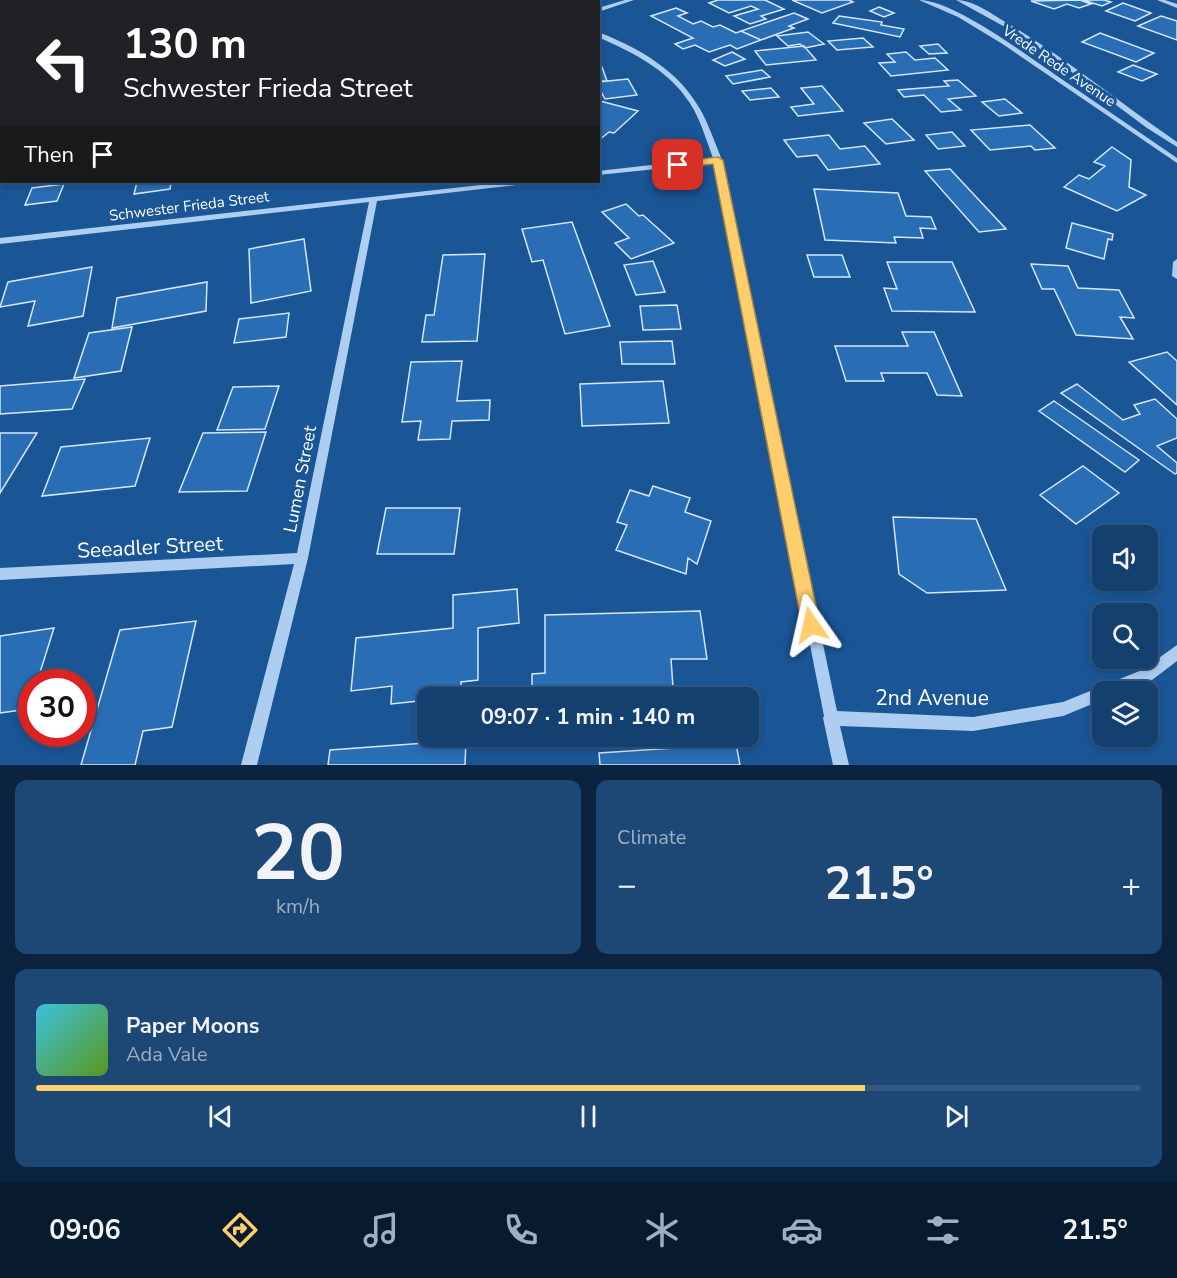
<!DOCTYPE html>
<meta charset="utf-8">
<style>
:root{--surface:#144070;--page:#1d4775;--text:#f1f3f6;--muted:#9dafc3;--line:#335983;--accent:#ffce6c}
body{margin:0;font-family:"Nunito Sans",sans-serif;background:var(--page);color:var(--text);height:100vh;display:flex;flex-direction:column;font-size:22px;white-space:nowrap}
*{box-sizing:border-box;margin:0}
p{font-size:20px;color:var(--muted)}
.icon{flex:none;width:33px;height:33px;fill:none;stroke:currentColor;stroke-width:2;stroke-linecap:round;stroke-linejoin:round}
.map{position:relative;height:765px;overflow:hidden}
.side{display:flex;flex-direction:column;gap:15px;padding:15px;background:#0b233e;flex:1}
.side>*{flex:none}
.hud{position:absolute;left:0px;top:0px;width:600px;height:183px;box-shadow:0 3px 9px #0003,0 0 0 2px var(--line);background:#202124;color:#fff;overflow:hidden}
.tools{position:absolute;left:1092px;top:525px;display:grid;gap:12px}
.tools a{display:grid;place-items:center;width:66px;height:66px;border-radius:12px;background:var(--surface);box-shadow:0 3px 9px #0003,0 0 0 2px var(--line);font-size:30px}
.speed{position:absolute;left:18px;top:669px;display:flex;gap:12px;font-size:30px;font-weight:700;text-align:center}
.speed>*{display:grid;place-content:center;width:78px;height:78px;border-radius:50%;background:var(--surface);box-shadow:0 3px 9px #0003,0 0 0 2px var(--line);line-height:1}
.speed .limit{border:9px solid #d22;background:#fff;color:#111}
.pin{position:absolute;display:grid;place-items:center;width:51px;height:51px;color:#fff;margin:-26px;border-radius:12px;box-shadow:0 3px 9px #0006}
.me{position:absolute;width:66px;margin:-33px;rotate:349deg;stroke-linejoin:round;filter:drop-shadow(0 0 4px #0008)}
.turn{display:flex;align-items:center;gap:21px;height:126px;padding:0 24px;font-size:27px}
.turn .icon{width:78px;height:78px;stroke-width:2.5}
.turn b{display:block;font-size:42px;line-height:51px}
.then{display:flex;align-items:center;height:57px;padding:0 24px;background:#0003;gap:12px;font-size:22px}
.big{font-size:45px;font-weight:700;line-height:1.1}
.side .card{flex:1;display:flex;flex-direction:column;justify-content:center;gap:9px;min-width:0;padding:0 21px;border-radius:12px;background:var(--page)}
.side .dial{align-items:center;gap:0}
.dial b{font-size:78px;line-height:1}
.song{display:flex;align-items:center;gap:18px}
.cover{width:72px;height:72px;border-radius:9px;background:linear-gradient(135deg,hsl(190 70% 55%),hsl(90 70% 35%))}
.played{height:6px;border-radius:3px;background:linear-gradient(90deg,var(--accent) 75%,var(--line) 75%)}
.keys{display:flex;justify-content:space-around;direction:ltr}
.heat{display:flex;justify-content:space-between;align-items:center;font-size:33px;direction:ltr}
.side .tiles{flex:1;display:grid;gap:15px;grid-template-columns:1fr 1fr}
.card:last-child{grid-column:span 2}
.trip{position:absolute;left:417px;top:687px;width:342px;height:60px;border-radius:12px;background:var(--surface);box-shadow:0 3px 9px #0003,0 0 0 2px var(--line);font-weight:700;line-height:60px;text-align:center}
.tab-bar{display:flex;height:96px;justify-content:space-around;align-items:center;background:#081a2d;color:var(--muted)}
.tab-bar .icon{width:42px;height:42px}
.tab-bar .on{color:var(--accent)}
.tab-bar b{font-size:27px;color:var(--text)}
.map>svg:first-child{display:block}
.building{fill:#296db4;stroke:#d4e7fb;stroke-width:1.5}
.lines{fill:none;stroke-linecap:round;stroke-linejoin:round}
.minor{fill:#adcef0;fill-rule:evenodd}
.route{fill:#ffce6c;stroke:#a68646;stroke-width:1.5}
.labels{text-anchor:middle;stroke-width:6;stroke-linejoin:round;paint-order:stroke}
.far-street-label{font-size:15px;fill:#fff;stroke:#1a5596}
.street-label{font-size:18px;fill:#fff;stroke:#1a5596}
.near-street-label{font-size:21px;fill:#fff;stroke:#1a5596}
</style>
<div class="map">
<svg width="1177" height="765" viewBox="0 0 1177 765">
<rect width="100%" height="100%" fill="#1a5596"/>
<!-- building -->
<path class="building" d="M718,0H765L784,9L761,16L766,19L750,24L734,16L758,9L751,6L729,13L709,3Z
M792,0H849L853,2L822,13Z
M1080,0L1091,4L1079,8L1067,4L1054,9L1031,1Z
M1083,0H1104L1111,2L1102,6Z
M1123,3L1151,13L1135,21L1106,11Z
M879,7L894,13L884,17L870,11Z
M676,8L687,13L678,16L693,24L701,21L713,27L720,25L736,33L741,31L761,40L737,49L730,45L709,52L695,45L683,49L675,44L693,38L651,16Z
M794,13L808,19L789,26L794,28L761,40L741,31Z
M839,16L882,22L881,25L904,29L900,37L833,23Z
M1161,16L1177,21V40L1138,26Z
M808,32L824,44L805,48L800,44L788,46L777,36Z
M1100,33L1154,53L1136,62L1082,42Z
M863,38L873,47L837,50L828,41Z
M938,44L947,53L929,54L920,46Z
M804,46L816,60L766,65L755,51Z
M732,52L745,59L725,66L713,60Z
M906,52L915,60L935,58L948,70L891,76L879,63L895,62L887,54Z
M1133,65L1157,74L1142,81L1118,72Z
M598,67H602L607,81H598Z
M762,70L770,77L733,84L726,76Z
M628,79L637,95L605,99L598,86V82Z
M958,80L976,96L948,99L961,110L941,112L924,95L904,97L898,90L949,86L944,81Z
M822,86L843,111L798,116L791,107L814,104L801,88Z
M771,88L779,97L750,100L742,91Z
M1005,99L1022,113L999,116L982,102Z
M600,101L638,111L614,133L609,132L598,141V102Z
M892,119L914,140L886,144L864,123Z
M1030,125L1055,148L1035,150L1031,146L990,150L971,130Z
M952,132L965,146L938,149L926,135Z
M829,135L840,149L865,146L880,164L828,170L817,155L797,157L784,140Z
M1112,147L1131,160L1129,187L1146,195L1117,211L1064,187L1079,175L1089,179L1105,166L1094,162Z
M950,169L1006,229L979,232L925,171Z
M137,182H171L170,189L134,194Z
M64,184L57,201L25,205L32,188Z
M814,189L898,193L906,216L931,217L936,229L920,228L923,238L894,237L896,243L825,240Z
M626,204L639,216L643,215L674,243L631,259L615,243L629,238L602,212Z
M572,222L610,326L565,334L543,260L532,262L522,229Z
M1072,223L1113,234L1112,240L1108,239L1104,259L1066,248Z
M304,239L311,291L251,303L249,249Z
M485,254L477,341L422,342L426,315H434L443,255Z
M807,255H842L850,277H814Z
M653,261L665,292L636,295L624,265Z
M887,262H952L975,312L892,311L884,288L897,289Z
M1031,264L1068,266L1078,288L1119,290L1134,318L1120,317L1133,339L1076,335L1054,289H1042Z
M92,267L83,316L28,326L35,301L0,307L8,282Z
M207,282L206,311L112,328L117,298Z
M677,305L681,329L643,330L640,306Z
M289,313L286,337L234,343L239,319Z
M132,327L121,371L74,378L89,333Z
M902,332H934L962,396L937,395L927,373H881L884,381H846L835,346H908Z
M672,341L675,364H622L620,342Z
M1167,352L1177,361V405L1129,362Z
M462,361L457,401L490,400L489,420L452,421L450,439L418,440L421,421L402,422L411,362Z
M85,379L72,409L0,414V386Z
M663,381L669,423L582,426L580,384Z
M1077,384L1123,420L1140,414L1134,405L1155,399L1177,419V438L1157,446L1177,463V473L1175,474L1061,393Z
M279,386L265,429L217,430L233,387Z
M1054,401L1139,460L1125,472L1039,411Z
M266,432L247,491L179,492L203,433Z
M0,433H37L0,493Z
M150,438L135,486L42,496L61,447Z
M1083,466L1119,493L1076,524L1040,495Z
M653,486L690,498L685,512L711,521L697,564L688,558L686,574L616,550L627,525L617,522L630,490L649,496Z
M386,508H460L454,554H377Z
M893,517L976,519L1006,590L927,593L899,574Z
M517,589L519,623L478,628V680L461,682V696L428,698V700L391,704L392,686L351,691L356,638L453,628V595Z
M700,611L707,659H671L673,687L618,689L619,698H532V674L545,673V615Z
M196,621L172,727L143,731L135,765H81L120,630Z
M54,628L37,682H32V699L28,709L0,713V636Z
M466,740L465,765H328L330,750Z
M736,744L740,765H600L599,753Z"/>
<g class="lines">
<!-- minor -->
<path class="minor" d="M364,0H374L360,2Z
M532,0H539L541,2H533Z
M569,0H578L566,2Z
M625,0H634L598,12V8Z
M919,0C954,0 1032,59 1063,80C1101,106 1139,132 1177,158V163L1001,43L958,17Z
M956,0C972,0 989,12 1002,20C1064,56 1118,102 1177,142V147L1147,128L1042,50L1014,32Z
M1157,0H1165L1177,4V8Z
M598,32C639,48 678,70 700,109C709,125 715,143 722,160L837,711L973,717L1063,702L1142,670L1177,645V661L1152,680L1124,692H1102V700L1063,716L973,731L840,726L849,765H833L823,718L824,716L715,163L598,175V171L713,158C707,142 702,125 694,110C673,72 636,54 598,37Z
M0,80H2V84H0Z
M0,97H2V101H0Z
M0,116H2V121H0Z
M508,182H529L525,184L377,201L308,558L257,765H241L294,564L0,580V568L297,553L369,202L0,244V238Z
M1177,259V279L1172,276L1173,262Z"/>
</g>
<!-- route -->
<path class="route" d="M718,157L723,160L820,625L817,631L811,633L805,631L802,625L713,164L678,168L673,165L678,162Z"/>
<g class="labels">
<!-- far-street labels -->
<g class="far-street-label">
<text transform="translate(1059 66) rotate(34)" y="5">Vrede Rede Avenue</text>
<text transform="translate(189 206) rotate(-7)" y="5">Schwester Frieda Street</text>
</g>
<!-- street labels -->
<g class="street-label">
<text transform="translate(300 479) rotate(-79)" y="6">Lumen Street</text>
</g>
<!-- near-street labels -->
<g class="near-street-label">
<text transform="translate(150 547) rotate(-3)" y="7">Seeadler Street</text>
<text x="932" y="705">2nd Avenue</text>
</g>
</g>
</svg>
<div class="tools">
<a><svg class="icon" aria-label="sound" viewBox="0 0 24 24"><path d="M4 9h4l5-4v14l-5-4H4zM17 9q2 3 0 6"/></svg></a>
<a><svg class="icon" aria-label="search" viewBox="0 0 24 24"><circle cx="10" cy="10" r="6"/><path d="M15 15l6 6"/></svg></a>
<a><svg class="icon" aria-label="layers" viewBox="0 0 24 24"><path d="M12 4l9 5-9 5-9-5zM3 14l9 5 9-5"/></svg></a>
</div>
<div class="speed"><div class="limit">30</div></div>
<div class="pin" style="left:678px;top:165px;background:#d93025"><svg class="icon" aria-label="arrive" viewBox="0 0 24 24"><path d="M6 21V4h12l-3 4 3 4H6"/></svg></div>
<svg class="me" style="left:811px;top:625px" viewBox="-20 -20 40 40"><path d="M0-17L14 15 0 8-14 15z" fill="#ffce6c" stroke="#fff" stroke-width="4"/></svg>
<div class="trip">09:07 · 1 min · 140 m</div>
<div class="hud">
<div class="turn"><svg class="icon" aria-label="left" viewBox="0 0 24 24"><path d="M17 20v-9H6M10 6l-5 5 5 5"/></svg><div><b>130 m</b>Schwester Frieda Street</div></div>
<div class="then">Then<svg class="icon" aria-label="arrive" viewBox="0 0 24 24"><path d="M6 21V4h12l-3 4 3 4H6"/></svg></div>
</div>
</div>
<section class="side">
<div class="tiles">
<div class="card dial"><b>20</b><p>km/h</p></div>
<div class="card"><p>Climate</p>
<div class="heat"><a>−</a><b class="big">21.5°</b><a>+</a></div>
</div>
<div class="card">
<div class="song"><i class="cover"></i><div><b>Paper Moons</b><p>Ada Vale</p></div></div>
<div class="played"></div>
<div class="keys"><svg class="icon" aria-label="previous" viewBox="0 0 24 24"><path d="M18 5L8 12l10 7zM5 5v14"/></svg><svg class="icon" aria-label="pause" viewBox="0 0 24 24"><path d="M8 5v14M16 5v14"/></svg><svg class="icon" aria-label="next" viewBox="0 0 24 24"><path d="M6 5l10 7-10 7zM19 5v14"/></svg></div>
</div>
</div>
</section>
<nav class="tab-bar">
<b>09:06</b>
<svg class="icon on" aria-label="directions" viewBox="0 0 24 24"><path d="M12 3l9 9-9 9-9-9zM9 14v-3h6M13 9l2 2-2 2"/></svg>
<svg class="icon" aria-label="music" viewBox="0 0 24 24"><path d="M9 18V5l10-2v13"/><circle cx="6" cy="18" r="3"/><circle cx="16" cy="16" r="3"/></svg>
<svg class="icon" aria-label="phone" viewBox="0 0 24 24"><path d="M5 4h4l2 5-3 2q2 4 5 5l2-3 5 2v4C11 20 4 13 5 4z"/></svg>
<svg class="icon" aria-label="climate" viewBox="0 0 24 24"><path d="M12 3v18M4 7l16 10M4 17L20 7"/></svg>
<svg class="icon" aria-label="car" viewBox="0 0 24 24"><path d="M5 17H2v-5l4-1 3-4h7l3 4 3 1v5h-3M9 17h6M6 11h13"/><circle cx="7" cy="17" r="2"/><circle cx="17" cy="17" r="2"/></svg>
<svg class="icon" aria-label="filters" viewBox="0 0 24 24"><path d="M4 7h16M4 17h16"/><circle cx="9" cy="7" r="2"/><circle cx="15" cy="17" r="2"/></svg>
<b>21.5°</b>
</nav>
